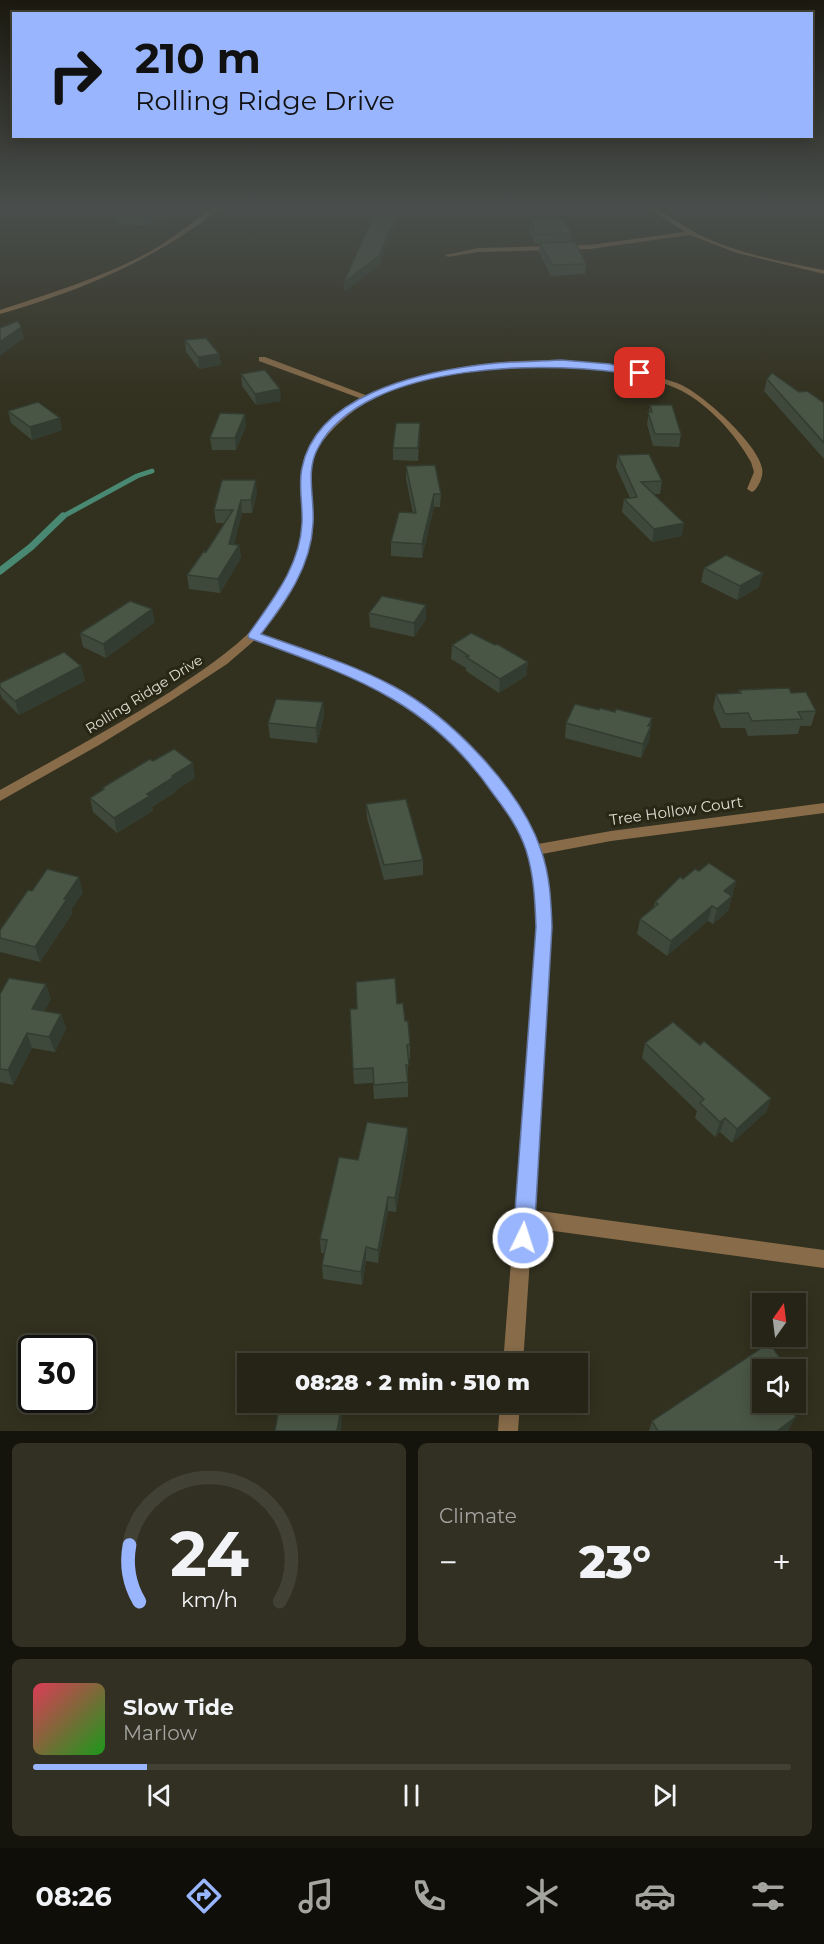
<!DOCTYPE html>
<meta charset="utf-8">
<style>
:root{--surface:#262416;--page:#323023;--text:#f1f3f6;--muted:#a4a4a1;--line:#424135;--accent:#98b5fd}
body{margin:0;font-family:Montserrat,sans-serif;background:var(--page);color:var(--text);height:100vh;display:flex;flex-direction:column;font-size:22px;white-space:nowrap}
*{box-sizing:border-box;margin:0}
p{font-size:20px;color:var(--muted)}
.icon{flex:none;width:33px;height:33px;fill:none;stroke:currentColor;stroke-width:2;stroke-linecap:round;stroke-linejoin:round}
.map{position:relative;height:1431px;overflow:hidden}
.sheet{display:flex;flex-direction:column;gap:12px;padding:12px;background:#15140c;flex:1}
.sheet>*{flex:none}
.guide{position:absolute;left:12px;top:12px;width:801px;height:126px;border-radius:0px;box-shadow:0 3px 15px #0003,0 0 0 2px var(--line);background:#98b5fd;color:#111;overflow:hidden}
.needle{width:39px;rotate:14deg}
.controls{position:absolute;left:752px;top:1293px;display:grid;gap:12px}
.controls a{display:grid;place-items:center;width:54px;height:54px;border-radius:0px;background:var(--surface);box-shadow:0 3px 15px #0003,0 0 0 2px var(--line);font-size:30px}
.speed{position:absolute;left:18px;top:1335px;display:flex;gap:12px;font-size:30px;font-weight:700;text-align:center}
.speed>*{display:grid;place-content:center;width:78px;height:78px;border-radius:50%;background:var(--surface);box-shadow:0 3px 15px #0003,0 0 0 2px var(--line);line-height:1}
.speed .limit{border:3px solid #111;border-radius:9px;background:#fff;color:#111}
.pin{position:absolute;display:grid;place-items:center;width:51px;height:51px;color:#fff;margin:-26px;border-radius:12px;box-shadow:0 3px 9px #0006}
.me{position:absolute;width:66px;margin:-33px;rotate:4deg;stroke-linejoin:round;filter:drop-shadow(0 0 4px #0008)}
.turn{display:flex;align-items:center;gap:21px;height:126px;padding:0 24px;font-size:27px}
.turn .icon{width:78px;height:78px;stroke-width:2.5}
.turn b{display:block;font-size:42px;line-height:51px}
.big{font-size:45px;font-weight:800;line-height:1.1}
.sheet .card{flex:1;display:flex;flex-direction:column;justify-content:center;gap:9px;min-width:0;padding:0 21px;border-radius:9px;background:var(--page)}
.sheet .dial{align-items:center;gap:0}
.dial svg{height:156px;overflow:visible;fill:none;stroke:var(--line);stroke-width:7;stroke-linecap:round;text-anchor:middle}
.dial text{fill:var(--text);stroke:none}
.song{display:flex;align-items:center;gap:18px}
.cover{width:72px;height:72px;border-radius:9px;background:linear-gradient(135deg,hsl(350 70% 55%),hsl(120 70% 35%))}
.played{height:6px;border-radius:3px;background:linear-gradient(90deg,var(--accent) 15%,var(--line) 15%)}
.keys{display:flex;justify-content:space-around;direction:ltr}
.heat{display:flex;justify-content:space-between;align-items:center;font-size:33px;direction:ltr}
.sheet .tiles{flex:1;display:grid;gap:12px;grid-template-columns:1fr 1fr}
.card:last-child{grid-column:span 2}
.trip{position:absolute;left:237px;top:1353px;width:351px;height:60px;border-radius:0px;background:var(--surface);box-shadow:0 3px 15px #0003,0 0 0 2px var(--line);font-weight:800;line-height:60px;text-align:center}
.dock{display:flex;height:96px;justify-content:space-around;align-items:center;background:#0f0e09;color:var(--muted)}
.dock .icon{width:42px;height:42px}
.dock .selected{color:var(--accent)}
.dock b{font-size:27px;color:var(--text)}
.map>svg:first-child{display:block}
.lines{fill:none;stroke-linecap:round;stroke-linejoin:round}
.stream-far1{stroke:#498872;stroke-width:5}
.stream{stroke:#498872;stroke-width:7}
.street{fill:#886c4a;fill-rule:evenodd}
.wall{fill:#3f493b}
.shaded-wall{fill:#333c30}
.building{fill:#495545;stroke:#333c30;stroke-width:1.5}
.route{fill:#98b5fd;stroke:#6376a4;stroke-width:1.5}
.labels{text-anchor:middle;stroke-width:6;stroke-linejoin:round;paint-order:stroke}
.far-street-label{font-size:14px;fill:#e0dfd4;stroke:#282614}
.street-label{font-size:15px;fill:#e0dfd4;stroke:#282614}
</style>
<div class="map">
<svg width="824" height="1431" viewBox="0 0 824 1431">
<rect width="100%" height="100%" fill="#32301e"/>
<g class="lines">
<!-- stream-far1 -->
<path class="stream-far1" d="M60,518L137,476L152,471"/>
<!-- stream -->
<path class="stream" d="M0,571L31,547L63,516"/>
<!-- street -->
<path class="street" d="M216,206H223C158,259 80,291 0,314V310C51,293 104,277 151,251C174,238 194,220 216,206Z
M645,206H652C671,217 688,230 708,239C745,255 785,262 824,270V274L737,253L690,235L590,249L478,252L448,257L445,255L478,248L590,245L685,232Z
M259,357H265L368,396C380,388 393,385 406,381C488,353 595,354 677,383C700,391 758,444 762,468C763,473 762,477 760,482C757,487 757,489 752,492L747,489L754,472L751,462C736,435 710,406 682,391C613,355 451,360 381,394C355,408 337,422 319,446C301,468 316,511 311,539C305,575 284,607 261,634C300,648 339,660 376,678C446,712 508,772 538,844L611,831L824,803V813L611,841L542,854L549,888L551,927L533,1210L824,1250V1268L532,1228L523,1364H503L537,927C536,902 536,875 527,850C503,779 437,718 371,684C334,666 294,654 256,639L227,664L169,702L99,745L0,801V790C57,758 115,727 170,692C207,667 244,644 271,608C288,583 301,554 303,524C304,507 301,490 302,473C304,439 335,415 362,399L259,361Z
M500,1402H520L518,1431H498Z"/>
</g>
<!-- wall -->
<path class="wall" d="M125,206H182L163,219H158L147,226L115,223L114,213Z
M530,220L571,233L570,242L586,264L585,274L551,276L539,253L540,244H535L529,230Z
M185,340L219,354L221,365L199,369L186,352Z
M241,374L281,401L256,405L242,386Z
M767,379L824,403V459L764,391Z
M650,405L681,434L679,447L653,446L647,424Z
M8,411L62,430L32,440L11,423Z
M246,426L236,450H212L210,438Z
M420,435L418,461L393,460V448Z
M618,455L662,481L660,494H654L682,536L652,542L622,512L624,499L630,498L616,467Z
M406,466L441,494L440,507H434L422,558L391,556V542L413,513L406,479Z
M257,493L252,513H242L234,544L239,545L241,558L220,593L189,589L187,575L206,552L225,523H216L214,510Z
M704,568L759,587L737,600L701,582Z
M369,613L426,619L414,637L370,627Z
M155,622L106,658L83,647L80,633Z
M452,645L528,662L526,676L499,693L466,671V668L451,659Z
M81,666L85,681L19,715L2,698L0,693V683Z
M739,690L791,693L816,711L811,726H800L798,734L748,736L745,728H721L713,708L716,694L738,693Z
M323,702L324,716L317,743L270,738L268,723Z
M599,710L652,718L649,741L641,758L565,738L566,723Z
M153,761L195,778L176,790V792L152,807L153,811L117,833L93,812L90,798L103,790L102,788Z
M366,804L423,860V875L384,880L367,818Z
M699,871L736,881L728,911L713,924L708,921L667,956L637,934L640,919L653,908L655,902L683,879Z
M32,891L83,892L71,910L72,914L40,962L0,952V930Z
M0,994L51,999L44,1011L61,1014L66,1029L55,1052L32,1048L13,1085L0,1082Z
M397,1004L405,1021L410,1044V1059H408V1097L374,1099L373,1083L354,1084L353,1069L357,1009Z
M645,1043L700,1045L771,1098L766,1112L732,1143L720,1132L715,1137L695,1118L697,1111L642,1058Z
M408,1142L396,1212L388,1211L378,1263L366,1261L362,1285L323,1279L322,1265L324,1253H321L320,1239L358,1160Z
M762,1370L789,1429L787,1431H649L652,1421Z"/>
<!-- shaded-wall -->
<path class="shaded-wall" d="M167,206H182L163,219L161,210Z
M157,209L158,219L147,226L146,216Z
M396,214V224L379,266L344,292V282Z
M21,327L24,338L0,356V342Z
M219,354L221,365L199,369L198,357Z
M280,389L281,401L256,405L255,394Z
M245,414L246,426L236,450L235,438Z
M60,418L62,430L32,440L30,427Z
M420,423V435L418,461V448Z
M256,480L257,493L252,513L251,500Z
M434,494V507L422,558V544Z
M241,500L242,513L231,557L229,544Z
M684,523L682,536L652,542L654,529Z
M239,545L241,558L220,593L218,579Z
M763,573L759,587L737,600L740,586Z
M426,605V619L414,637V623Z
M152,609L155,622L106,658L103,644Z
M528,662L526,676L499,693L500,679Z
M81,666L85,681L19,715L15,701Z
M323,702L324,716L317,743L316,728Z
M652,718L649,741L641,758L643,744Z
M193,763L195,778L176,790V792L152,807L153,811L117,833L114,818L172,776Z
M79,877L83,892L71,910L72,914L40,962L35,947L64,899Z
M736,881L732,896L720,906L724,891Z
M732,896L728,911L713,924L717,909Z
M712,906L708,921L667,956L671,941Z
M46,984L51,999L37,1024L32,1009Z
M61,1014L66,1029L55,1052L49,1037Z
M27,1033L32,1048L13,1085L8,1070Z
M771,1098L766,1112L732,1143L737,1129Z
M725,1118L720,1132L715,1137L720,1122Z
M408,1128V1142L396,1212L395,1198Z
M388,1197V1211L378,1263V1250Z
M366,1247V1261L362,1285L361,1272Z
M337,1402H340L338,1420L336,1408Z
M341,1409L342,1421L341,1431H337Z
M796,1417L789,1429L787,1431H777Z"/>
<!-- building -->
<path class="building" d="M125,206H167L161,210L157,209L146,216L114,213Z
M396,214L379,256L344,282L373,217Z
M530,220H564L571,233L536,234Z
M575,242L586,264L552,265L540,243Z
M18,321L21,327L0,342V328Z
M206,338L219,354L198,357L185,340Z
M265,370L280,389L255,394L241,374Z
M772,373L799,392L807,391L824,403V443L767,379Z
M38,402L60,418L30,427L8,411Z
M650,405H672L681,434H655L648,412H652Z
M220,413L245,414L235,438H210Z
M396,423H420L418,448H393Z
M649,454L662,481L641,482L684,523L654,529L624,499L637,497L618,455Z
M435,465L441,494H434L422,544L391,542L399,512L416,513L406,466Z
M222,480H256L251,500H241L229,544L239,545L218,579L187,575L204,551L206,552L233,510H214Z
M726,555L763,573L740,586L704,568Z
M382,596L426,605L414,623L369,613Z
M130,601L152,609L103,644L80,633Z
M471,633L495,645L497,644L528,662L500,679L466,657L469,656L452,645Z
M64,652L81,666L15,701L0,687V683Z
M789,688L791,693L806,692L816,711L798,712L802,719L752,721L748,713L725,714L716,694L741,693L739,690Z
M276,699L323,702L316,728L268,723Z
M575,704L599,710L600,708L615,712L616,709L652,718L648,726H651L643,744L566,723Z
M174,749L193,763L172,776L174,777L147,794L150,796L114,818L90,798L104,789L102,788L150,759L153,761Z
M406,799L423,860L384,865L366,804Z
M709,863L736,881L724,891L732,896L717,909L712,906L671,941L640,919L658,904L655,902L680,877L683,879L695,869L699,871Z
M47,869L79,877L64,899H67L35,947L0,938V930L28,890L32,891Z
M9,978L46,984L32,1009L61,1014L49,1037L27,1033L8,1070L0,1069V994Z
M395,978L397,1004L403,1003L405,1021H408L410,1044L407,1045L409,1065H406L408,1082L374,1085L373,1068L353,1069L350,1009H357L356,982Z
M673,1022L700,1045L704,1041L771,1098L737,1129L725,1118L720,1122L700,1103L704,1099L645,1043Z
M367,1122L408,1128L395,1198L388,1197L378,1250L366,1247L361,1272L322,1265L327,1240L320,1239L339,1157L358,1160Z
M769,1343L789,1370H762V1402H786L796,1417L777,1431H658L652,1421Z
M280,1402H337L336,1408L341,1409L337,1431H275Z"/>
<!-- sky -->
<linearGradient id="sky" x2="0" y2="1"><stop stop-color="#1c1a10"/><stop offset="0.51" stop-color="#494e4c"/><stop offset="1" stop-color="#494e4c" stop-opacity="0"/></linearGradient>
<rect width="824" height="406" fill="url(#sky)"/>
<!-- route -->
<path class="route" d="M561,360L610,364L644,373L640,376C556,359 364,360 318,448C305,471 315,499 313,524C311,567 286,601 261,634C306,650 352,664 393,686C450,716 521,789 541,850C550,875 551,901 552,927L534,1238L531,1246L523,1249L516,1246L513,1238L536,927C535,901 534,875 526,850C519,829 507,812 494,795C429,700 352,676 249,638L248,635C272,600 300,567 302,523C303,505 298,485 302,468C316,396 417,373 479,365C506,361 534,362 561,360Z"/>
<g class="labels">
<!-- far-street labels -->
<g class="far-street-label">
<text transform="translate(144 694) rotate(-32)" y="5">Rolling Ridge Drive</text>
</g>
<!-- street labels -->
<g class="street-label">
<text transform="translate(676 811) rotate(-8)" y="5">Tree Hollow Court</text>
</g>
</g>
</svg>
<div class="controls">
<a><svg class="needle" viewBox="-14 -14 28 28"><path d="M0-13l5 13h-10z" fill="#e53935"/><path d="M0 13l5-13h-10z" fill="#a4a4a1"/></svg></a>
<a><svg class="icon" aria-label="sound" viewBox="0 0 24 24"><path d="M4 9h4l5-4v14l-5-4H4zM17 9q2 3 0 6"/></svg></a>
</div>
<div class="speed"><div class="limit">30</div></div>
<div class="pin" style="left:640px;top:373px;background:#d93025"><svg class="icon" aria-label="arrive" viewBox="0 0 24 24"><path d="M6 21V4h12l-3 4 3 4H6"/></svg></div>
<svg class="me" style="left:523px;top:1238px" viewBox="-20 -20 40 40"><circle r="17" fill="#98b5fd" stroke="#fff" stroke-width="3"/><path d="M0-11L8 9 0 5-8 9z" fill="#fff"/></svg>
<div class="trip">08:28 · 2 min · 510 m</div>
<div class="guide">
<div class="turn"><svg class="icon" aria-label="right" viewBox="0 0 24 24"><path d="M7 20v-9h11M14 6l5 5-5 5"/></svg><div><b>210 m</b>Rolling Ridge Drive</div></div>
</div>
</div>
<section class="sheet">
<div class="tiles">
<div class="card dial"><svg viewBox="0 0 100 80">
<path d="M14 69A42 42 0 1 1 86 69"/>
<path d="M14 69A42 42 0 0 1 9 40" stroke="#98b5fd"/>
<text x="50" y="56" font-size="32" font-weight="700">24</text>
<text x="50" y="72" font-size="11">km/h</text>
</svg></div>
<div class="card"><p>Climate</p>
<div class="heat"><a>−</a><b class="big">23°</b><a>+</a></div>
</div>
<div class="card">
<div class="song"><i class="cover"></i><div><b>Slow Tide</b><p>Marlow</p></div></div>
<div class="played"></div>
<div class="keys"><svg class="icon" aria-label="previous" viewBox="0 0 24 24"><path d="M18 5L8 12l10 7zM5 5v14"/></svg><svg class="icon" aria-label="pause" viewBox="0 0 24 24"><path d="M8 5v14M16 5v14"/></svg><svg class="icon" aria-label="next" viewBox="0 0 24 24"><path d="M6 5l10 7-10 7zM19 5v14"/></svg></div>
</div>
</div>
</section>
<nav class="dock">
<b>08:26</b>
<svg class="icon selected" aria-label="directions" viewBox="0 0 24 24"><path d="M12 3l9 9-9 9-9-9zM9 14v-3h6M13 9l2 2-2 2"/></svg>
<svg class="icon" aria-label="music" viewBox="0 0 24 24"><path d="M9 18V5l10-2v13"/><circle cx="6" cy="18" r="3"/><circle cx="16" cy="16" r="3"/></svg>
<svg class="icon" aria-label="phone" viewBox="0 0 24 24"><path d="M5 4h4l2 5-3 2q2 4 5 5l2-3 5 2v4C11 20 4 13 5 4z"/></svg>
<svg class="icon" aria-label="climate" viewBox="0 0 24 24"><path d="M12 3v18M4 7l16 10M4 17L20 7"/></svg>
<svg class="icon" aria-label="car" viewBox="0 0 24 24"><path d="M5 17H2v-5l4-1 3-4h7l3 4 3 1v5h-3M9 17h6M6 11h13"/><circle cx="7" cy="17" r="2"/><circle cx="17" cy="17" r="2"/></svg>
<svg class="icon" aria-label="filters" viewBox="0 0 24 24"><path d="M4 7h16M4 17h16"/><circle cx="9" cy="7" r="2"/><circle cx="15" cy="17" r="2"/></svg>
</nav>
